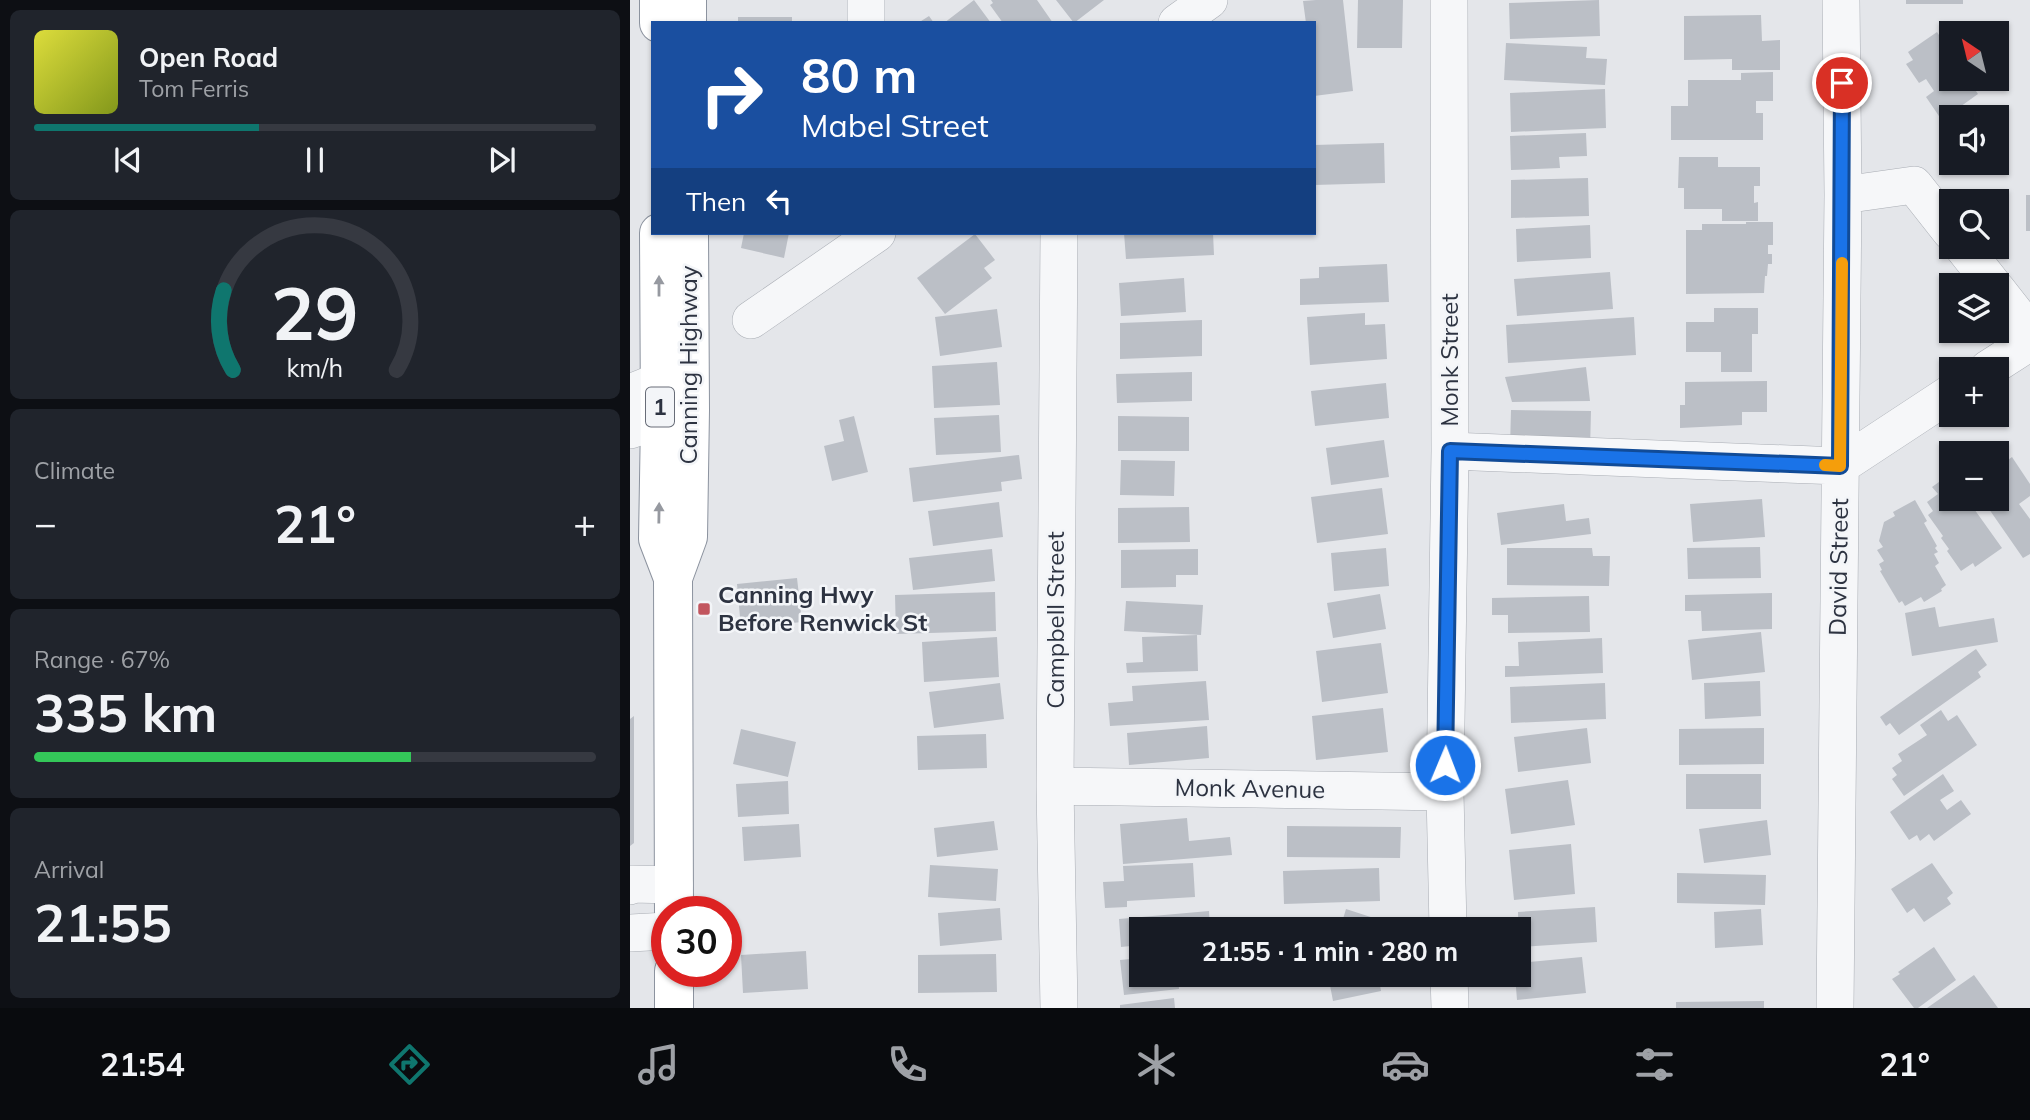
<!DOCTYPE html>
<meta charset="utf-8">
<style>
:root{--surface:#171b24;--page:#20242c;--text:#f1f3f6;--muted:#9ea1a6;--line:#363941;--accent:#0f766e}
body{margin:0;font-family:Mulish,sans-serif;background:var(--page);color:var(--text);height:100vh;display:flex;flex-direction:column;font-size:26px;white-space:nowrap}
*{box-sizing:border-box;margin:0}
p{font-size:23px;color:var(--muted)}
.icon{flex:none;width:38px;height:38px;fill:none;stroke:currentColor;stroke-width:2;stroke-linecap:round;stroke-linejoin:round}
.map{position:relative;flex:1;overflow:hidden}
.side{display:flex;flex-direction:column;gap:10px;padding:10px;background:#0d0f14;width:630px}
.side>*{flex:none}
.banner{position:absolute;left:21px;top:21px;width:665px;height:214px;border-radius:0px;box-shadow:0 2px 5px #0004;background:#1a4fa0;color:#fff;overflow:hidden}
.needle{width:46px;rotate:325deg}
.fabs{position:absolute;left:1309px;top:21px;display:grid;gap:14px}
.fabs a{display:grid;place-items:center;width:70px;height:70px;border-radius:0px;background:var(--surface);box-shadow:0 2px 5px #0004;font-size:35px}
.speed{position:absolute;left:21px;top:896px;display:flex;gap:14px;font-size:35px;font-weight:700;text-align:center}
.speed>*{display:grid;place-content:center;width:91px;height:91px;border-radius:50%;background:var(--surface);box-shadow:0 2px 5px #0004;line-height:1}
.speed .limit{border:10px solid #d22;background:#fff;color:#111}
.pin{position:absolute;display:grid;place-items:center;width:60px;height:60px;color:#fff;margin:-30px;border:4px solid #fff;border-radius:50%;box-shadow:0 2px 7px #0007}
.me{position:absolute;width:77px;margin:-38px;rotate:1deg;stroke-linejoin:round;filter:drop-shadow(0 0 5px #0008)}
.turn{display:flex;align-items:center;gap:24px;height:147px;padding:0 35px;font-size:32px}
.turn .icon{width:91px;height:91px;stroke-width:2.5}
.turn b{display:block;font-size:49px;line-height:60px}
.then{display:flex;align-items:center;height:66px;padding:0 35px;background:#0003;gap:14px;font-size:26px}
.big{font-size:52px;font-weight:700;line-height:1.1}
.side .tile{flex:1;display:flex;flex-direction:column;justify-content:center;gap:10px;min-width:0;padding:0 24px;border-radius:10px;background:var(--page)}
.side .dial{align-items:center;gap:0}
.dial svg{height:182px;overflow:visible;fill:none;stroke:var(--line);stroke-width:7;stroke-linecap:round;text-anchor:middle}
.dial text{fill:var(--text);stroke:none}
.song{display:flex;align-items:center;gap:21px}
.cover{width:84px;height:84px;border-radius:10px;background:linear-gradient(135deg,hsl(60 70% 55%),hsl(70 70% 35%))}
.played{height:7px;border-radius:4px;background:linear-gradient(90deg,var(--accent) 40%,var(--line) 40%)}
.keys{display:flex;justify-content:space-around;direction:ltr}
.heat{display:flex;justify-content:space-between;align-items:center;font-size:38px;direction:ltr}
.charge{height:10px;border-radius:5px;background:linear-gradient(90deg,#34c759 67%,var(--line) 0)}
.trip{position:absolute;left:499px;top:917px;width:402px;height:70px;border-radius:0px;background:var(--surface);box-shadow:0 2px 5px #0004;font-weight:700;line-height:70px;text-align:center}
.tabs{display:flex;height:112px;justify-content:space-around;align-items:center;background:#090b0e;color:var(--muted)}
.tabs .icon{width:49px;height:49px}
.tabs .active{color:var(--accent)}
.tabs b{font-size:32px;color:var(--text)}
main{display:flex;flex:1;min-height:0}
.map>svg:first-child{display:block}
.building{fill:#bbbfc6}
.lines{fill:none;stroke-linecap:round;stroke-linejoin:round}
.minor-casing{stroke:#a9adb4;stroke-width:38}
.highway-casing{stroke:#8c939f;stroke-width:40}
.minor{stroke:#f6f7f9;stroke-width:37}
.highway{stroke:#fff;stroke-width:38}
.oneway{fill:#9699a0}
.route-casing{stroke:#114b97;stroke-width:18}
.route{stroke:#1a73e8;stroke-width:12}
.slow{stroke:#f59e0b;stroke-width:12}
.poi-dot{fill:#c2565f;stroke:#f3f5f8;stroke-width:2.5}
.labels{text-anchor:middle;stroke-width:5;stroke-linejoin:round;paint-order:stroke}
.shield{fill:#f3f5f8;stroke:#686d78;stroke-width:2}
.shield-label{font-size:23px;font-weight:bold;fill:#2d3341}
.street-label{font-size:24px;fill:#2d3341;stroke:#f3f5f8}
.poi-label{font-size:24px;font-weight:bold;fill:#2d3341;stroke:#f3f5f8;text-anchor:start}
</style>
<main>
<section class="side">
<div class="tile">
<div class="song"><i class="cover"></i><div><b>Open Road</b><p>Tom Ferris</p></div></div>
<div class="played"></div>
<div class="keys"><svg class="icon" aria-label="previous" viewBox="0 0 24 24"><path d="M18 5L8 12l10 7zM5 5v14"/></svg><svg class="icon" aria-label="pause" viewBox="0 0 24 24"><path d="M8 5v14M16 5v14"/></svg><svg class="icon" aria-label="next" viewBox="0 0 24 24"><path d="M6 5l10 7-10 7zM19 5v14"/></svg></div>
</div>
<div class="tile dial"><svg viewBox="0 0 100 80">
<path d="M14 69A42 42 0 1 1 86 69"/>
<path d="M14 69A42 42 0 0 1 10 34" stroke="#0f766e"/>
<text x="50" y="56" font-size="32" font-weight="700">29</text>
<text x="50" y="72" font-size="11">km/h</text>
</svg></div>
<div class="tile"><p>Climate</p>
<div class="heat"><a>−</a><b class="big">21°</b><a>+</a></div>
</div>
<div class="tile"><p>Range · 67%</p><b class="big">335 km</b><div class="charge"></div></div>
<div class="tile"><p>Arrival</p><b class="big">21:55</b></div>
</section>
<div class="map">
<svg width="1400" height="1008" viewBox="0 0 1400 1008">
<rect width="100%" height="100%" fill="#e4e6ea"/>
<!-- building -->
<path class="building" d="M344,0L361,23H314Z
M361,0H407L423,23H373L360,5L363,3Z
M426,0H474L444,23Z
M686,0H713L723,91L684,96V23H676L673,1Z
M728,0H773L772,48H727Z
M969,0L970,36L880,39L879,3Z
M1276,0H1333V4H1276Z
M1131,15L1132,41L1150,40V70H1102V59L1054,60V16Z
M299,16L304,23H288Z
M108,17H162V23H108Z
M1340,26L1345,33H1330Z
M1307,32L1315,44L1321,39V79H1350L1342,85L1348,94L1320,114L1322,116L1313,122L1296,97L1304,91L1296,79L1289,83L1276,64L1283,60L1278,52Z
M876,43L957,47L956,58L977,59L975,85L874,80Z
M1143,72V101H1126V113H1133V140H1041V106H1058V80H1111V73Z
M975,89L976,128L881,132L880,93Z
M956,133L957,156L929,157L930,168L881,170L880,136Z
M754,143L755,183L684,185V145Z
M1049,157H1088V167H1130V186H1124V203L1128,202V221H1092V209H1054V188H1048Z
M958,178L959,216L881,218V180Z
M1396,195H1400V231H1396Z
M1116,222H1143V245H1138V254H1142V264H1138L1137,276H1135L1134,293L1056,294V230H1072V224H1116Z
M960,225L961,258L887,262L886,229Z
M114,233H159L154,258L111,248Z
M494,233H583L584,255L496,259Z
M345,234L365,260L354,268L362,278L315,314L287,278Z
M757,264L759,302L670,305V279L689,278V267Z
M980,272L983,309L887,316L884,279Z
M554,278L556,312L491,316L489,283Z
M1084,308H1128V334H1122V372H1091V352H1056V322H1084Z
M367,309L372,347L310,356L305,317Z
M735,313V325L755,324L757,359L680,365L677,317Z
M1004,317L1006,355L878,363L876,325Z
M572,320V356L490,359V323Z
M367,362L370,405L304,408L302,366Z
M956,367L960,401L882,402L875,377Z
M562,372V401L487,403L486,374Z
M1137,381V412H1112V425L1050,428V405H1055V382Z
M756,383L759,418L685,426L681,391Z
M881,410L961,411L960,450L880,448Z
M369,415L371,452L306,455L304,418Z
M224,416L238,472L202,481L194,446L214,441L209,420Z
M488,416L559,417V451H488Z
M754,440L759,477L701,485L696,448Z
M389,455L392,479L371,482L372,491L283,502L279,468Z
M1382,457L1400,484V496L1389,504L1400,519V554L1393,558L1352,499H1367V468Z
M491,460L545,461L544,496L490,495Z
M1320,474L1321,499H1337L1372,548L1345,567L1343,563L1331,571L1317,551L1319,549L1311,538L1313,536L1298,515L1303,511L1297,502L1308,494L1302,487Z
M752,488L758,534L687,543L681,497Z
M1132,499L1135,537L1063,542L1060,504Z
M1285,500L1297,521L1294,523L1307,546L1305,548L1308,552L1304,554L1309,563L1305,566L1316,585L1311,589L1312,591L1294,602L1291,597L1275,606L1272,601L1269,603L1250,571L1252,570L1249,564L1254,561L1247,550L1253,547L1249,541L1254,522L1265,516L1263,512Z
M369,502L373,537L303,546L298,511Z
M934,504L936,521L959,518L961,534L871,545L867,513Z
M559,507L560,542L488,543V508Z
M1130,547L1131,578L1058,579L1057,548Z
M756,548L759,586L704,591L701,553Z
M877,548H962L963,556H980L979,586L877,585Z
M362,549L365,581L283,590L279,558Z
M568,549V575H546V587L491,588V550Z
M167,578L172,622L111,628L107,584Z
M365,592L366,631L266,634L265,595Z
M1142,593V629L1072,631L1071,611H1055V595Z
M750,594L756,629L703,638L697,603Z
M959,596L960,632L878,633V615H862V598Z
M496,601L573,605L571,635L494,631Z
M1305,607L1309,627L1364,618L1368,642L1282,656L1275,613Z
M1131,632L1135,672L1062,680L1058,640Z
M567,635L568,671L497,673L496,663L513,662L512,637Z
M367,637L369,677L294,682L292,642Z
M972,638L973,673L875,677V666H889L888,642Z
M751,643L758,693L692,702L686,651Z
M1346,649L1357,665L1348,672L1351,677L1269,735L1260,723L1256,726L1250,717Z
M576,681L579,720L480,726L478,703L503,701L502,686Z
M1130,681L1131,716L1075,719L1074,683Z
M370,683L374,719L304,728L299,692Z
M975,683L976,719L881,723L880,687Z
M753,708L758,752L686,760L682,716Z
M1311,710L1318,721L1327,715L1347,745L1274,796L1262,779L1267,775L1262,768L1272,761L1268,754L1297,735L1290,725Z
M4,716V843L0,846V719Z
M577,726L579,758L499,765L497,733Z
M957,728L961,763L888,772L884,737Z
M1134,728V764L1049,765V729Z
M111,729L166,742L158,777L103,764Z
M356,734L357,768L288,770L287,736Z
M1056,774H1131V809H1056Z
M1313,774L1324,791L1310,800L1317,810L1331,800L1341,814L1304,841L1299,834L1290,841L1287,835L1279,840L1260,812Z
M938,780L945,825L881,834L875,789Z
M158,781L159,814L108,817L106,784Z
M557,818L559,841L600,837L602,855L493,864L490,824Z
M1137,820L1141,855L1074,863L1069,829Z
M364,821L368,850L307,857L304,828Z
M169,824L171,857L114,861L112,827Z
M657,826L771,827L770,858L657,857Z
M941,844L945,894L884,900L879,850Z
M563,863L565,897L497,901V907L475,908L473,882L494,881L493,866Z
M1302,863L1323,893L1317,898L1321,904L1294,922L1284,908L1277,913L1261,889Z
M300,865L368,869L366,901L298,897Z
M749,868L750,901L654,904L653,871Z
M1047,873L1136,875L1135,905L1047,903Z
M965,907L967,942L889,947L888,912Z
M370,908L372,940L310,946L308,913Z
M716,909L753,921L750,929H710Z
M1131,909L1133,945L1085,948L1084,912Z
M579,911L580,929H511V945L491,947L489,919Z
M1304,947L1326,980L1288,1008H1284L1262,979L1270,974L1268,972Z
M176,951L178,989L113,993L111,955Z
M366,954L367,992L288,993V955Z
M952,957L956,993L887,1000L885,975H889V963Z
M511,958V975H548L549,989L494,995L490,960Z
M698,975H748L751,991L703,1001Z
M1344,975L1368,1008H1297Z
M544,998L545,1008H490V1005Z
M1134,1001V1008H1046V1002Z"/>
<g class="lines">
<defs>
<path id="minor" d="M236,0V23
M547,23L579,0
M1213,195L1284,185L1321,232
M1333,247L1363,285
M1367,290L1400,332
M121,320L247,233
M1358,369L1400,342
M0,393L30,381L58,373
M0,430L59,410
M820,451L1210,466L1321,393
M425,786L815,792
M0,886L2,884L44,885
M818,929L815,792L820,451L819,0
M0,933L37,931
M819,975L820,1008
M429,1008L425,786L429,233
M1205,1008L1213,195L1211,0"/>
<path id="highway" d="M29,0V23
M57,0V23
M29,233L30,420L28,539L43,578
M44,912L43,578L58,537L60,410L59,233
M44,971V1008"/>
</defs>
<!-- minor casing -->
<use href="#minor" class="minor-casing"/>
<!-- highway casing -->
<use href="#highway" class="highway-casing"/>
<!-- minor -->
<use href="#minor" class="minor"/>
<!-- highway -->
<use href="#highway" class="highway"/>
</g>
<!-- one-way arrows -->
<defs><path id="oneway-solid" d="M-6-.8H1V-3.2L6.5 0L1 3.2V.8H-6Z" transform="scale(1.75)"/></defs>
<g class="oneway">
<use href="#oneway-solid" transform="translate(29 286) rotate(-90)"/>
<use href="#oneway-solid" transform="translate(29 513) rotate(-89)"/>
</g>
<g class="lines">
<defs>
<path id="route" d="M815,765L820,451L1210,466L1212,83"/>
</defs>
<!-- route casing -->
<use href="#route" class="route-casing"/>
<!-- route -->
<use href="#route" class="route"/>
<!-- slow -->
<path class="slow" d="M1195,465L1210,466L1212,263"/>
</g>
<!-- markers -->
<rect class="poi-dot" x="67" y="602" width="14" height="14" rx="3.5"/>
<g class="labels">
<!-- shield labels -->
<rect class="shield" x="16" y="387.5" width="28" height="39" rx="5"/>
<g class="shield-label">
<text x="30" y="415">1</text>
</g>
<!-- street labels -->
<g class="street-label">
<text transform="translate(820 360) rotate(-90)" y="8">Monk Street</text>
<text transform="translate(59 365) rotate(-90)" y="8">Canning Highway</text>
<text transform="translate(1209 567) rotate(-89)" y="8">David Street</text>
<text transform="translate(426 620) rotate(-90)" y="8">Campbell Street</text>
<text transform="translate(620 789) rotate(1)" y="8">Monk Avenue</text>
</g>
<!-- poi labels -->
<g class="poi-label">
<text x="88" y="603">Canning Hwy<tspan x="88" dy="28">Before Renwick St</tspan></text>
</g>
</g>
</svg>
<div class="fabs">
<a><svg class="needle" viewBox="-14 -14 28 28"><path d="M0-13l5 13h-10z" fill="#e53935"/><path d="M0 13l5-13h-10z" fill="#9ea1a6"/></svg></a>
<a><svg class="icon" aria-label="sound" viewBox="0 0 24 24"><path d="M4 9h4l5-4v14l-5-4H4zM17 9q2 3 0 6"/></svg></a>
<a><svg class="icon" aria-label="search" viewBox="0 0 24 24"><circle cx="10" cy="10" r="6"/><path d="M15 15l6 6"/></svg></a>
<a><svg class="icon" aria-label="layers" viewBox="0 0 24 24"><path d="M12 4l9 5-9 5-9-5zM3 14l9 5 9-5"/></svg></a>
<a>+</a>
<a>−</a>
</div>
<div class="speed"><div class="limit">30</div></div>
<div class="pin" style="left:1212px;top:83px;background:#d93025"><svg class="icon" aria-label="arrive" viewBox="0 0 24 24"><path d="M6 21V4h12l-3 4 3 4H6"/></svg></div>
<svg class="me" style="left:815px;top:765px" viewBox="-20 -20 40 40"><circle r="17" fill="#1a73e8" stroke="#fff" stroke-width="3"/><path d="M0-11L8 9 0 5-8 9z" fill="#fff"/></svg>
<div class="trip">21:55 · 1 min · 280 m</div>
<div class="banner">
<div class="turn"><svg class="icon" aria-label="right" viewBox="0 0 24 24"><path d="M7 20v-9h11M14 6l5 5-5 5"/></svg><div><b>80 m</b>Mabel Street</div></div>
<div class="then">Then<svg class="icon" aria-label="left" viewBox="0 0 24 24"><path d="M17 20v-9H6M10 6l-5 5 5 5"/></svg></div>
</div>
</div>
</main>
<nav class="tabs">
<b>21:54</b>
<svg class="icon active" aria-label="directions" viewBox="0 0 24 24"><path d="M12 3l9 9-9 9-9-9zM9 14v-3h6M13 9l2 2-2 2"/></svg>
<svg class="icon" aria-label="music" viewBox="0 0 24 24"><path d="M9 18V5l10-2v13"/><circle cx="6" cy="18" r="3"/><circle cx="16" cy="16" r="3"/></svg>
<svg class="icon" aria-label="phone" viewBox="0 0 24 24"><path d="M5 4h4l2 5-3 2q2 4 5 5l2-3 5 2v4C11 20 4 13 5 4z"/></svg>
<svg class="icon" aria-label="climate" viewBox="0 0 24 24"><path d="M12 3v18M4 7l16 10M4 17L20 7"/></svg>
<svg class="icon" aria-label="car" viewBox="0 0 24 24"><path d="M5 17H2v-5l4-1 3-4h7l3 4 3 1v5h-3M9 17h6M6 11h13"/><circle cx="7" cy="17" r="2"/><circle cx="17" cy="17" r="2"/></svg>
<svg class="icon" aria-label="filters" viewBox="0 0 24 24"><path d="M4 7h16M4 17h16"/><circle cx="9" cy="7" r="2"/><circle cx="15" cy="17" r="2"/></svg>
<b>21°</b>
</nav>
